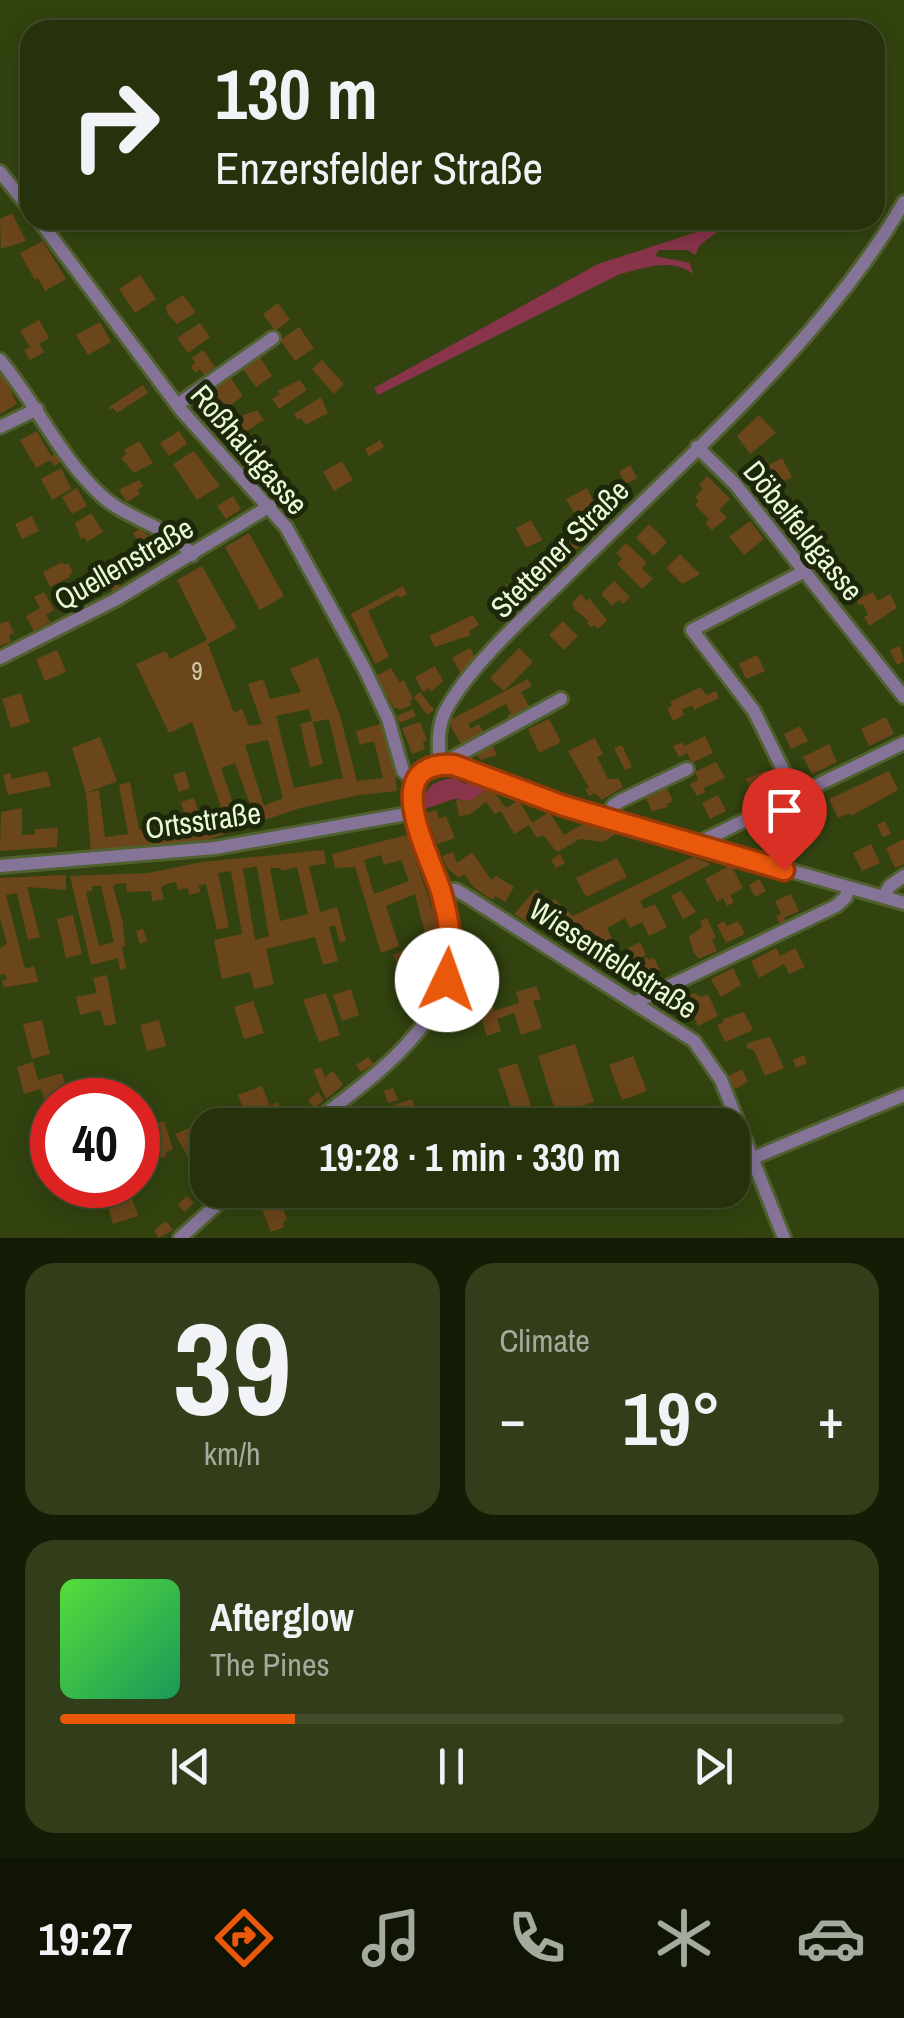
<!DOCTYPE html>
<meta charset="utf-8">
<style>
:root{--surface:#26320b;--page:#323e19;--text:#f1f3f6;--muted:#a4aa9d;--line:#424d2c;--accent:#ea580c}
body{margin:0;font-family:"Archivo Narrow",sans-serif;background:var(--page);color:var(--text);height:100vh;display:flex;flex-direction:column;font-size:38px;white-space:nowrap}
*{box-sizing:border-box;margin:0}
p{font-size:32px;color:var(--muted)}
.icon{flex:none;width:55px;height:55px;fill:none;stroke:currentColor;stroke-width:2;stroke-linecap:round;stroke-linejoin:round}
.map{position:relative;height:1238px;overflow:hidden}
.drawer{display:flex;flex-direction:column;gap:25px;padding:25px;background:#151c06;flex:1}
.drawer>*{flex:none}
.top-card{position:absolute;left:20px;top:20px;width:865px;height:210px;border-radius:30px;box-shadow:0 5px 25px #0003,0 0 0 2px var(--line);background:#26320b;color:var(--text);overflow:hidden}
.speed{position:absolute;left:30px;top:1078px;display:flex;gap:20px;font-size:50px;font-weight:700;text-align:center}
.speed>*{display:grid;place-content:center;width:130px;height:130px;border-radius:50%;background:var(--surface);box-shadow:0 5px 25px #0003,0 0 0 2px var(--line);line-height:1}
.speed .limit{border:15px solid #d22;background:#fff;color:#111}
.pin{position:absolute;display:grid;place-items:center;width:85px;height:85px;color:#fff;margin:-102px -42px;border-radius:50% 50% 50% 0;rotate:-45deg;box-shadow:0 0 10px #0007}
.pin .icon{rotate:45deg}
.me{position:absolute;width:110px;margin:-55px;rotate:3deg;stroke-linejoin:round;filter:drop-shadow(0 0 8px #0008)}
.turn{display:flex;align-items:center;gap:35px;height:210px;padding:0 30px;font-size:45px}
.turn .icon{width:130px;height:130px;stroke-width:2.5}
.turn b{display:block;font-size:70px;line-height:85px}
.big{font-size:75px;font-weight:700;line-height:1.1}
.drawer .tile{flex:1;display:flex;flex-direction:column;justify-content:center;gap:15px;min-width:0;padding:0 35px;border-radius:30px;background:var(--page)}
.drawer .dial{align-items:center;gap:0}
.dial b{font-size:130px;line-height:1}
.song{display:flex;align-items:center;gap:30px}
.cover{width:120px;height:120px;border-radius:15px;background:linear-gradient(135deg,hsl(110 70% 55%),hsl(150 70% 35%))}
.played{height:10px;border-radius:5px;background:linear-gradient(90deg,var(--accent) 30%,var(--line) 30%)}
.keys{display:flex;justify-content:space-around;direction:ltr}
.heat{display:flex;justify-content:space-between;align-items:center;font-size:55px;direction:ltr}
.drawer .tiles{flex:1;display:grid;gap:25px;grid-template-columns:1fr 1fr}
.tile:last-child{grid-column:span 2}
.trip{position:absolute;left:190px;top:1108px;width:560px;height:100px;border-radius:30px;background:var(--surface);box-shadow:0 5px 25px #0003,0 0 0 2px var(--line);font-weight:700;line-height:100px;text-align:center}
.dock{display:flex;height:160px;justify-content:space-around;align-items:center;background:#0f1404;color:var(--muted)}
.dock .icon{width:70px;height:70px}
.dock .active{color:var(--accent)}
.dock b{font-size:45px;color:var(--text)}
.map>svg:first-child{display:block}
.green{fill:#89344b}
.building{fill:#6c461b;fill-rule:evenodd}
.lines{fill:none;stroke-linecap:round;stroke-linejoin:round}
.minor-casing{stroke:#50602f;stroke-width:18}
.minor{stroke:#857498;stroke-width:12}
.route-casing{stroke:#983908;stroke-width:25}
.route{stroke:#ea580c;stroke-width:18}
.labels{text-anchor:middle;stroke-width:10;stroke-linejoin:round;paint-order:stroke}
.number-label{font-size:25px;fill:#cbcda8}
.street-label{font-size:30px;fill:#ebfad7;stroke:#1d270b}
</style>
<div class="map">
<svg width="904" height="1238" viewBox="0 0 904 1238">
<rect width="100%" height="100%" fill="#32430f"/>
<!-- green -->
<path class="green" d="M718,220H733L700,245L695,255L688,250H659L655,256L690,263L693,274C673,257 643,268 620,274L378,395L374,388L598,264L700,231Z
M454,778L466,784L467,780L490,787L470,801L454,799L422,810C422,788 434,780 454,778Z"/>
<!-- building -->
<path class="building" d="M12,213L26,241L1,249L0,219Z
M43,241L66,279L45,291L38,278L35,280L20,253Z
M140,275L156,299L135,313L119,289Z
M183,295L196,312L177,324L167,313L166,306Z
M278,303L290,320L275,331L263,314Z
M39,320L49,338L39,344L44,352L30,360L24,350L30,347L20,331Z
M100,322L111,342L88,355L76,335Z
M200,323L210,337L188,353L177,338Z
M299,327L314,348L295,361L280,340Z
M203,350L215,367L204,375L200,369L195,373L191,366L195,363L192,358Z
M260,357L272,376L256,387L243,369Z
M322,360L344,384L334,394L312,369Z
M0,367L17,404L0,414Z
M230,377L243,396L228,407L224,402L219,405L210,393Z
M300,380L307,390L279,409L272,399L280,394L277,391Z
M143,385L148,393L117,413L113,408L110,410L109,407Z
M321,397L328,413L306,425L301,418L297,420L294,414Z
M257,410L264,420L235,438L228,427L236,422L233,419Z
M759,415L776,433L750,454L737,436Z
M37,431L51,456L59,451L64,460L54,466L50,460L36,468L20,440Z
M179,431L187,444L169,456L160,443Z
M380,440L384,447L369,456L365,449Z
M139,441L153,463L134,473L121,458L127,454L124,450Z
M194,451L220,486L197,500L173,464Z
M766,458L769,465L782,458L792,477L763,493L759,484L755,486L746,469Z
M342,461L353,480L334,491L323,472Z
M630,465L637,478L626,484L619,472Z
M61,468L71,489L52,500L41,479Z
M707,476L730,499L719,510L727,518L712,530L705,523L709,519L695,505L699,501L695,497L703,489L699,485Z
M139,480L143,486L137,490L140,494L127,502L119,490Z
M77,488L87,506L72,514L62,497Z
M587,488L597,508L583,516L580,511L575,514L566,499Z
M233,496L241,509L226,519L217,506Z
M298,497L303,504L291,511L287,504Z
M91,513L103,532L87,542L84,537L81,539L75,523Z
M32,516L39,531L22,539L15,524Z
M531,520L542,540L526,548L516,528Z
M750,521L764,539L744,555L729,537Z
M649,524L667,542L654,556L636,538Z
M140,529L149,536L138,542L133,533Z
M821,532L830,550L812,559L803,541Z
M249,533L284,596L260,610L225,547Z
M154,538L165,556L140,572L132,559L145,550L142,546Z
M578,541L580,547L563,556L561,562L533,576L529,569Z
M626,543L647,563L642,568L653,579L642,589L617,564L622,559L616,553Z
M680,554L700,574L682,584L666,568Z
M63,562L64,565L68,563L73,572L69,574L70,577L50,587L43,572Z
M202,566L237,628L208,644L234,713L242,709L249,726L262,724L248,684L263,679L270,699L301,692L290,669L318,657L340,716L357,781L383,778L374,741L360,745L356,731L384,723L393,755L397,791L359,795L300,808L204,841L91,853L86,793L99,790L105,837L128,834L119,785L130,782L139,829L142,831L149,830L148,820L161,818L163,824L186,821L181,802L194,798L201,819L210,817L217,822L225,819L192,722L169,733L136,664L166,651L170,659L207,640L177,580ZM309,709L312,721L300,724L310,767L323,764L313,722L329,719L343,778L294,788L276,716ZM268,740L283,798L264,806L245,745ZM235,763L251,807L236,812L221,768Z
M102,572L107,581L114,577L121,589L114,593L111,589L95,597L86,580Z
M614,581L630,597L623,604L619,600L612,606L601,594Z
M507,584L521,607L516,612L513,608L499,617L491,605L494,603L492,598L501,593L503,597L506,595L502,588Z
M403,586L407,594L400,598L398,595L368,611L389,657L375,664L351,614Z
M44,592L54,610L46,615L50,622L34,631L26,616L40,608L34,597Z
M873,592L878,601L890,594L897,608L869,626L864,617L868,615L863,604L859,605L856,600Z
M581,594L587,601L589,598L607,620L598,629L594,625L592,628L587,623L589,621L574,609L572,603Z
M473,615L479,625L469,631L471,635L435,647L429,636Z
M8,621L14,633L9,635L11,642L0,646V624Z
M563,621L578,636L564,650L549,635Z
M900,646L904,661L897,665L890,650Z
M470,648L475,657L461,673L452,658Z
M519,648L533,662L504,691L490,678Z
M57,650L66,672L45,681L36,659Z
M757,655L765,671L746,679L739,664Z
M435,666L443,681L431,692L429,688L423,692L415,677Z
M391,668L399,682L404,680L413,699L410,701L412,705L402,709L394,708L376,676Z
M528,679L532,686L521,692L531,710L510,721L507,716L511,714L506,704L468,724L471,729L479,724L484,733L462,746L448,721Z
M701,687L706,695L716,691L719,698L694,710L692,705L682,710L684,715L673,721L667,708L672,706L670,702Z
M420,692L434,710L427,715L414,697Z
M21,693L30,722L11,728L2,699Z
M413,709L416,716L400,723L397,716Z
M886,717L894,734L869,746L861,729Z
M549,719L561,742L539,753L528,729Z
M420,722L427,740L423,742L425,749L412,754L402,728Z
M800,726L808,741L791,749L784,734Z
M705,736L713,753L692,763L687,753L679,757L673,746L682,742L684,746Z
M100,737L117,781L86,793L72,748Z
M595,738L603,754L597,757L608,779H619L623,787L602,800L595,793L589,796L585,789L589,788L568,751Z
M491,742L497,755L480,760L475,750Z
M829,744L837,762L812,774L803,757Z
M622,745L632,767L625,770L614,748Z
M716,762L725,778L704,788L705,792L697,796L690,784L698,780L695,772Z
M766,770L776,791L757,801L746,779Z
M47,771L51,786L8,795L3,775L10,773L12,779Z
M185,771L190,788L179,792L173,775Z
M889,771L898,790L851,816L850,813L838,818L829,799Z
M665,784L673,801L667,804L668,807L652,811L644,794Z
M490,787L506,808L519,800L532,823L549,812L564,835L583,824L616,834L603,842L580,839L557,852L543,835L537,838L529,825L514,834L501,811L495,814L486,802L469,815L459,816L456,800L470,801Z
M718,795L726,811L710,819L702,803Z
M816,806L825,826L780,847L771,827Z
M22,808V835L35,834V829L58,828L57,847L0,851L1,812Z
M436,810L439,819L446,816L455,838L437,844L426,813Z
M885,821L891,834L883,837L877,825Z
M407,835L439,929L425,933L415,894L386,906L399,946L381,953L355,867L335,868L332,854ZM381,855L384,865L401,860L409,881L374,894L364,860Z
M904,839V864L895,868L886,848Z
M871,844L880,863L862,871L853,853Z
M324,850L326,864L309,866L320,912L337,907L346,940L340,943L335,925L329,927L338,961L323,965L315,937L266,949L274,984L254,989L250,972L222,979L214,940L242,934L231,871L218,873L229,927L217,930L206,884L199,885L200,892L189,895L188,888L178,890L176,882L169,883L161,887L164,899L152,901L151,891L127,892L126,883L117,884L113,886L123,923L125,946L122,947L126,968L120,970L118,958L91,965L70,876L148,873L202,862ZM257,866L269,936L255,940L243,869ZM297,867L308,914L280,921L270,868H281V871ZM92,886H101L114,942L99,946L86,892L92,891Z
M453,852L457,863L472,852L491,880L496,876L514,887L505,902L495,896L492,900L473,887L464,874L459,878L447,868L442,856Z
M560,854L565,863L556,868L551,860Z
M693,857L711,864L640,901L644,909L655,904L667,927L649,936L642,922L630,928L625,918L607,928L618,951L597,963L585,939L565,921L558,925L572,937L565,942L556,933L553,936L535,920L530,924L514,914L536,889L550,903L554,899L573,916Z
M617,858L627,877L586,897L576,878Z
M731,865L743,888L730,895L734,902L727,906L723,898L717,902L705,879Z
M66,875V890L27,887L40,937L28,940L17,893L6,895L25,969L34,966L38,982L4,987L2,980H7L5,974L0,975V948L7,944L0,918V878Z
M759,879L766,891L755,897L749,885Z
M681,891L696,912L683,919L671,896Z
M791,894L799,911L784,918L786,922L780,924L776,916L781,914L775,901Z
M73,915L82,954L66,958L57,919Z
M707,918L716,938L712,940L717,951L699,959L694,953L689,937L702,927L700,921Z
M724,921L727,926L738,921L745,934L726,943L717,925Z
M143,929L147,941L140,944L136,931Z
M640,942L646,955L630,963L624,950Z
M417,944L431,976L407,986L393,955Z
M776,948L780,956L795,948L805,967L789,974L784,964L759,978L751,961Z
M647,957L649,960L654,958L660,970L640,983L631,965Z
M733,968L741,985L721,997L711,979Z
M107,975L116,1024L105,1026L100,1010L80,1015L76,997L97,993L93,978Z
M536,986L541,999L533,1001L542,1028L521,1035L514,1013L497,1019L501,1031L487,1036L474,995L488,991L494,1011L519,1003L516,992Z
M351,989L359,1015L342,1021L333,995Z
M326,993L340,1035L319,1042L303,1000Z
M694,993L702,997L708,994L718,1016L698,1026L684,997Z
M253,1001L264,1033L244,1039L234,1007Z
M744,1012L753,1030L725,1042L717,1025L724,1022L723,1019Z
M42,1020L50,1054L32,1059L23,1024Z
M159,1020L166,1046L147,1051L140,1025Z
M770,1037L784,1068L765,1076L754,1050L747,1048V1043Z
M575,1044L594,1102L550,1116L549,1112L555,1110L538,1056Z
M804,1055L807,1063L796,1068L793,1060Z
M633,1056L647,1091L622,1100L609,1065Z
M368,1057L374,1064L361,1072L356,1065Z
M33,1062L38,1080L62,1073L70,1100H52V1107L47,1109L41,1089L24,1094L17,1067Z
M517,1063L536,1120L521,1125H517L498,1069Z
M321,1067L325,1077L333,1071L343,1085L326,1099L313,1070Z
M742,1069L748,1082L735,1089L729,1076Z
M262,1086L270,1106L278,1102L283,1114L289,1109L297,1120L290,1125H277L270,1107L266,1109L270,1122L249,1125L238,1095Z
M393,1088L398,1100L388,1103L384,1091Z
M318,1092L324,1100L314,1108L308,1100Z
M412,1099L418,1116L399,1120L394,1105Z
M384,1111L388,1125H376L372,1114Z
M365,1116L368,1125H351L349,1121Z
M164,1121L173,1149L166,1152L167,1156L153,1160L142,1128Z
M192,1127L202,1153L189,1159L175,1134Z
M141,1158L144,1165L149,1163L154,1176L138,1185V1159Z
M206,1178L208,1192L202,1197L195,1187Z
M268,1190H276L287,1220L283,1222L284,1227L271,1232L258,1198L267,1195L265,1191Z
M187,1196L194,1203L184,1212L178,1204Z
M132,1198L138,1216L113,1224L108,1206Z
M166,1221L173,1230L159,1238L154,1230Z"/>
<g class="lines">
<defs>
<path id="minor" d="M0,172L30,209
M39,220L181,410L286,527L364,668L388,719L403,771L416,783
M0,360C36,403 60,458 102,496C128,520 171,527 192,555
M177,405L273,338
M0,427L37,409
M697,447L735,484L904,697
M0,658L115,600L270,506
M442,764L561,699
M440,765C438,745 437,724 448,706C476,658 536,607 576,567C688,456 825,338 904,202
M796,796L754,711L692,630L805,571
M609,819L613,806L620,801L687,769
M696,844L904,743
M0,866L215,848L412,813
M441,890H456L465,895L694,1041L721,1080L784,1238
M883,897L890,886L904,876
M636,1002L836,906L846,897L848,888
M310,1125C363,1085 450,1026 451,953C452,933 448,912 442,892C431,857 375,761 454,765L564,806L904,903
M753,1158L904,1095
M180,1238L233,1190"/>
</defs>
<!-- minor casing -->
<use href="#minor" class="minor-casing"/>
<!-- minor -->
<use href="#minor" class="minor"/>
</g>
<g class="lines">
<defs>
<path id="route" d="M447,980C454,951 450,923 442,895C433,860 374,760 454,765L564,806L784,870"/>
</defs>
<!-- route casing -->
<use href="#route" class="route-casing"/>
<!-- route -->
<use href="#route" class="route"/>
</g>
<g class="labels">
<!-- number labels -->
<g class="number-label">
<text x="197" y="680">9</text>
</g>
<!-- street labels -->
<g class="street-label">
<text transform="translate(249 450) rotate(49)" y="10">Roßhaidgasse</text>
<text transform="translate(803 531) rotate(51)" y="10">Döbelfeldgasse</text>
<text transform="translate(560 549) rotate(-45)" y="10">Stettener Straße</text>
<text transform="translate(124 564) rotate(-30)" y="10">Quellenstraße</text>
<text transform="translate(203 821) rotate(-8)" y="10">Ortsstraße</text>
<text transform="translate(613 959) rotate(33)" y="10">Wiesenfeldstraße</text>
</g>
</g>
</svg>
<div class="speed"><div class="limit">40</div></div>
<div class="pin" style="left:784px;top:870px;background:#d93025"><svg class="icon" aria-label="arrive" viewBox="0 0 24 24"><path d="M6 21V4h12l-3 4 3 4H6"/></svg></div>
<svg class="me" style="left:447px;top:980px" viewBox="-20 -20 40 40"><circle r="19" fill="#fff"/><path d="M0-13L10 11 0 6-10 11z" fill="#ea580c"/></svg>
<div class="trip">19:28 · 1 min · 330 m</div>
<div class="top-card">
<div class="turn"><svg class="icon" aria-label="right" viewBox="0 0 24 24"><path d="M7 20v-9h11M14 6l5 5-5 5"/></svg><div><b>130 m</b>Enzersfelder Straße</div></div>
</div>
</div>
<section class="drawer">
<div class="tiles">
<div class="tile dial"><b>39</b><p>km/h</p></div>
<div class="tile"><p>Climate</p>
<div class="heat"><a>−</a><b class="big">19°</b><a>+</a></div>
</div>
<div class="tile">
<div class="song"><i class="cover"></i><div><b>Afterglow</b><p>The Pines</p></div></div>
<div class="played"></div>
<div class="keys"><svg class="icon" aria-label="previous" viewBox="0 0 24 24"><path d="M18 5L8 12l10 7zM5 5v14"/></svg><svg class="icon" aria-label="pause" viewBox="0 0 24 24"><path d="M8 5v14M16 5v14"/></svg><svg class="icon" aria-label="next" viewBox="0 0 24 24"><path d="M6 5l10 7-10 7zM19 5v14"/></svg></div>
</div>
</div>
</section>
<nav class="dock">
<b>19:27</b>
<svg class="icon active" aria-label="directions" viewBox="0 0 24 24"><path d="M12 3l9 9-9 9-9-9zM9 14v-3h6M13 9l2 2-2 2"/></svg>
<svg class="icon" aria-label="music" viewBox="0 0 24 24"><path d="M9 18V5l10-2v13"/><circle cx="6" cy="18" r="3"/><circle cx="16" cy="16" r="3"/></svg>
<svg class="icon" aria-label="phone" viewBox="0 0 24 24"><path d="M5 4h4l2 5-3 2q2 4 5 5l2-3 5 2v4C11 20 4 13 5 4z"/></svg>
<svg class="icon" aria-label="climate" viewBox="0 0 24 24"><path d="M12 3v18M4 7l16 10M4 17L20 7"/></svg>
<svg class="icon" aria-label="car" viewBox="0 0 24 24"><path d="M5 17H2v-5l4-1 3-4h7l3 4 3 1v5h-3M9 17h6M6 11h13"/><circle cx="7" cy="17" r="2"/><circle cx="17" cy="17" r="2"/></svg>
</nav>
